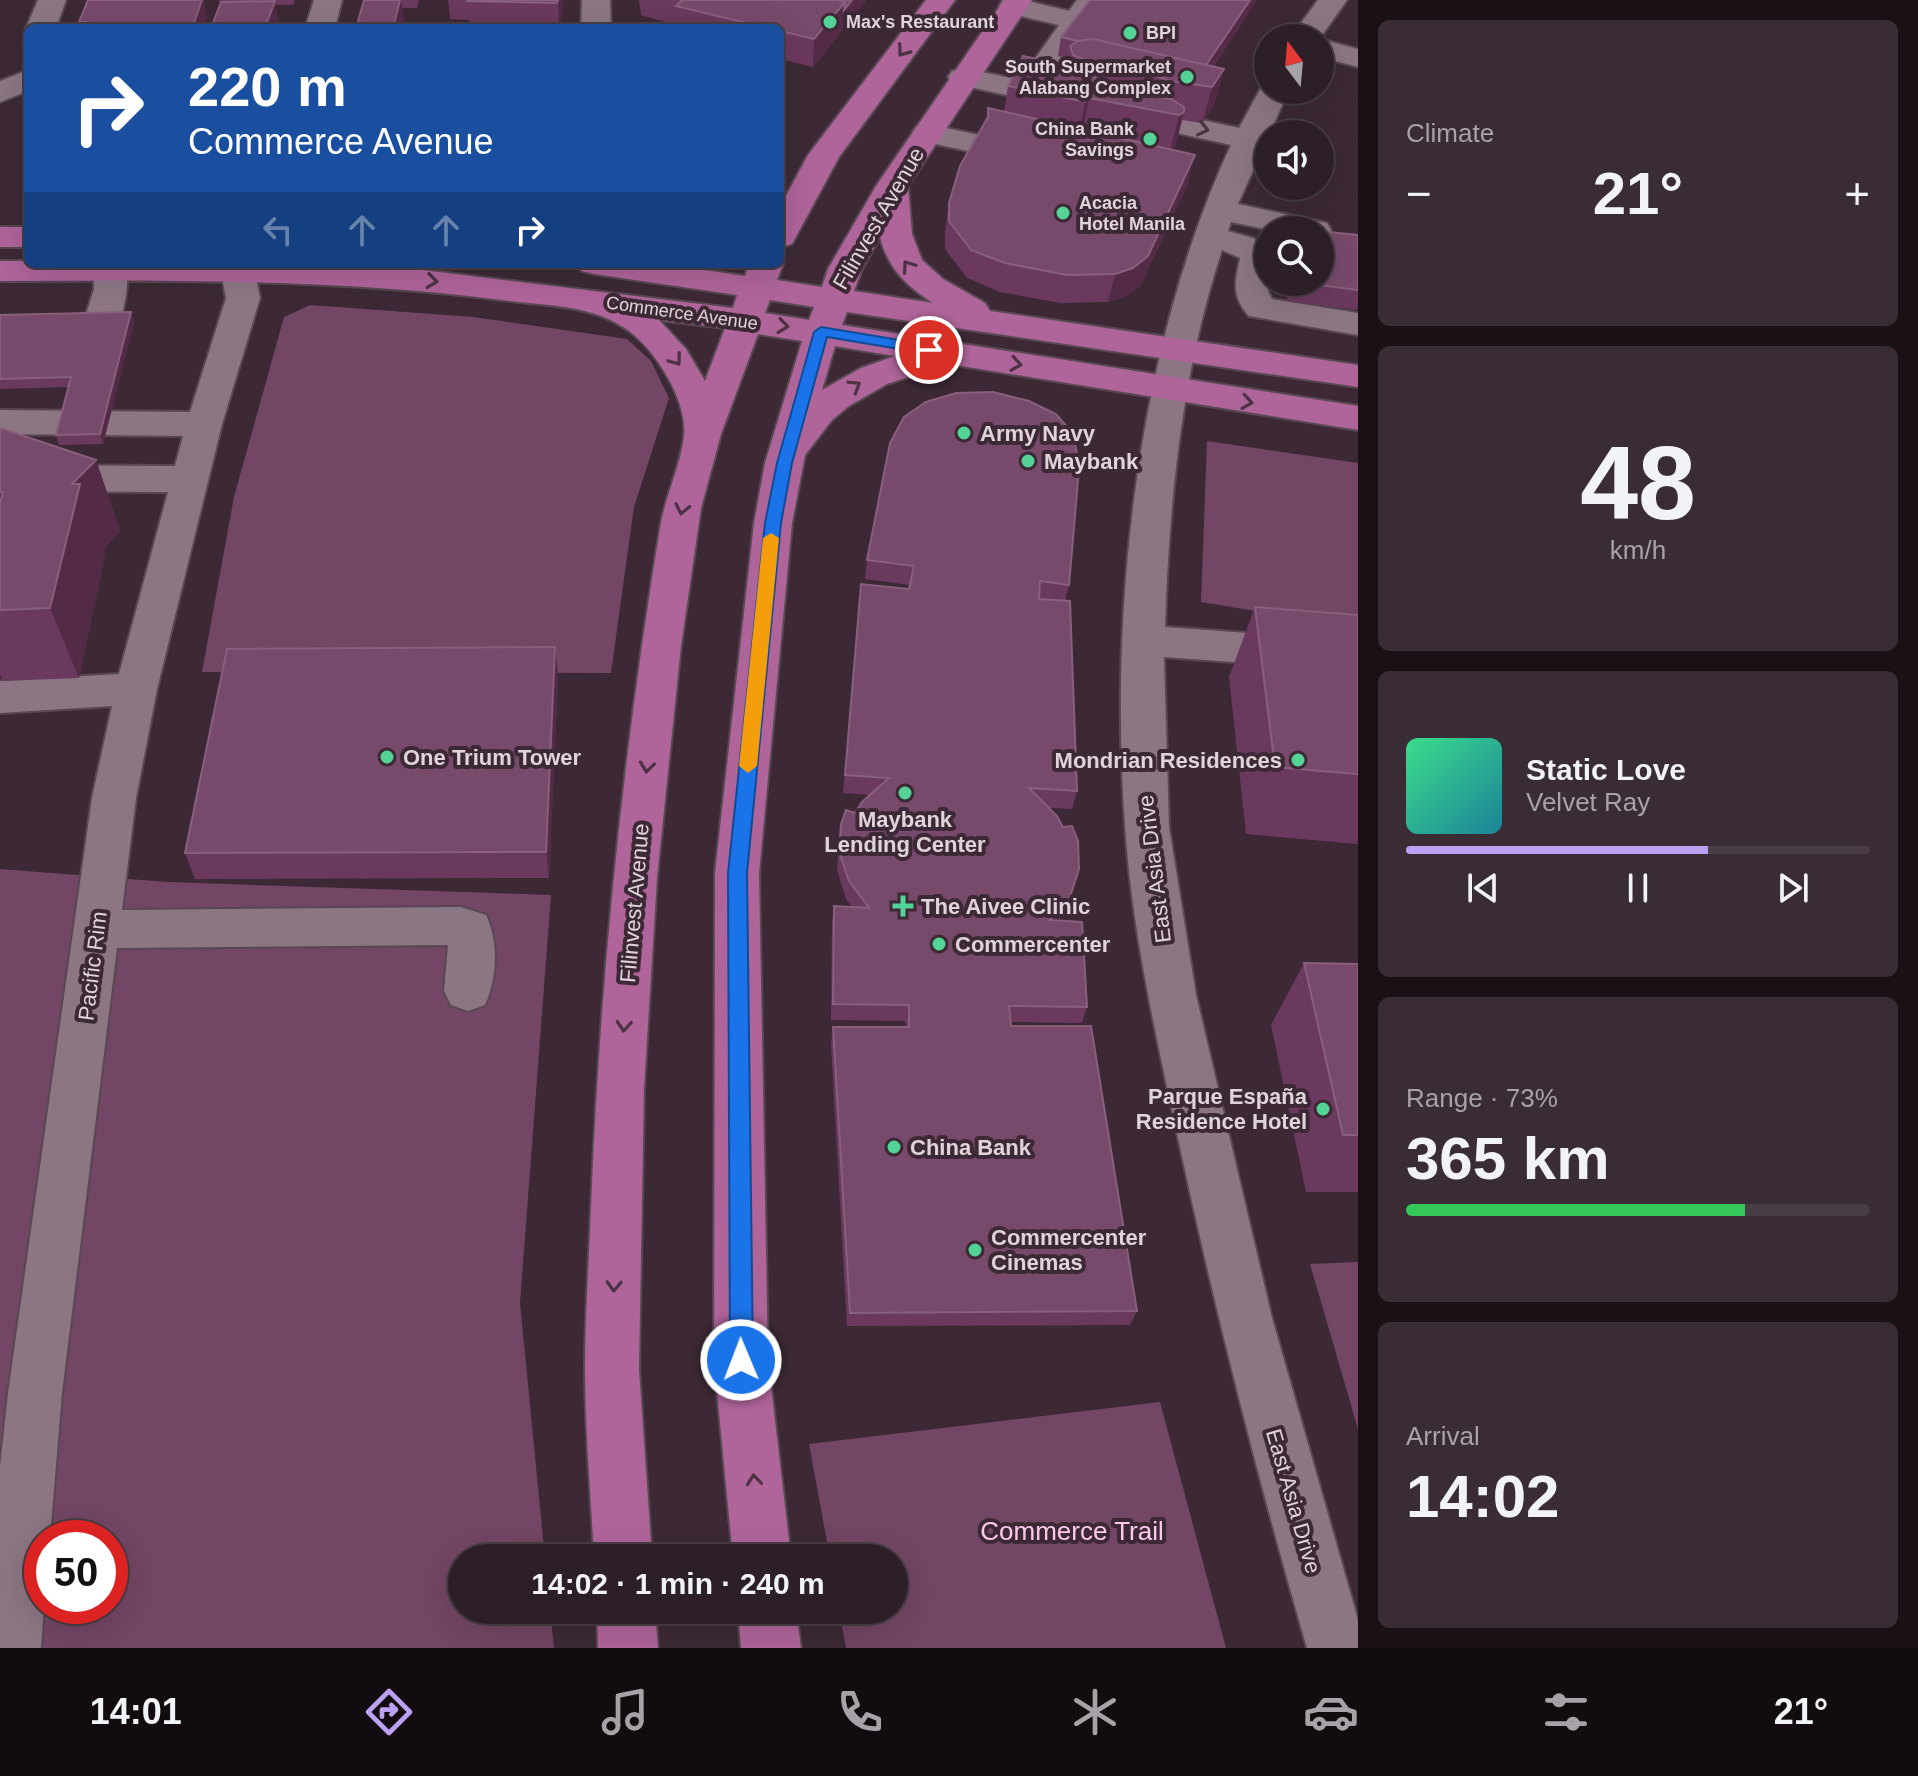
<!DOCTYPE html>
<meta charset="utf-8">
<style>
:root{--surface:#2d1f28;--page:#392c34;--text:#f1f3f6;--muted:#a7a2a8;--line:#483d45;--accent:#bca0f2}
body{margin:0;font-family:Helvetica,sans-serif;background:var(--page);color:var(--text);height:100vh;display:flex;flex-direction:column;font-size:30px;white-space:nowrap}
*{box-sizing:border-box;margin:0}
p{font-size:26px;color:var(--muted)}
.icon{flex:none;width:44px;height:44px;fill:none;stroke:currentColor;stroke-width:2;stroke-linecap:round;stroke-linejoin:round}
.map{position:relative;flex:1;overflow:hidden}
.drawer{display:flex;flex-direction:column;gap:20px;padding:20px;background:#191116;width:560px}
.drawer>*{flex:none}
.banner{position:absolute;left:24px;top:24px;width:760px;height:244px;border-radius:12px;box-shadow:0 8px 32px #0002,0 0 0 2px var(--line);background:#1a4fa0;color:#fff;overflow:hidden}
.needle{width:52px;rotate:344deg}
.buttons{position:absolute;left:1254px;top:24px;display:grid;gap:16px}
.buttons a{display:grid;place-items:center;width:80px;height:80px;border-radius:50%;background:var(--surface);box-shadow:0 8px 32px #0002,0 0 0 2px var(--line);font-size:40px}
.speed{position:absolute;left:24px;top:1520px;display:flex;gap:16px;font-size:40px;font-weight:700;text-align:center}
.speed>*{display:grid;place-content:center;width:104px;height:104px;border-radius:50%;background:var(--surface);box-shadow:0 8px 32px #0002,0 0 0 2px var(--line);line-height:1}
.speed .limit{border:12px solid #d22;background:#fff;color:#111}
.pin{position:absolute;display:grid;place-items:center;width:68px;height:68px;color:#fff;margin:-34px;border:4px solid #fff;border-radius:50%;box-shadow:0 2px 8px #0007}
.me{position:absolute;width:88px;margin:-44px;rotate:359deg;stroke-linejoin:round;filter:drop-shadow(0 0 6px #0008)}
.turn{display:flex;align-items:center;gap:28px;height:168px;padding:0 32px;font-size:36px}
.turn .icon{width:104px;height:104px;stroke-width:2.5}
.turn b{display:block;font-size:56px;line-height:68px}
.lanes{display:flex;align-items:center;height:76px;padding:0 32px;background:#0003;justify-content:center;gap:40px;direction:ltr}
.lanes .off{opacity:.35}
.big{font-size:60px;font-weight:700;line-height:1.1}
.drawer .card{flex:1;display:flex;flex-direction:column;justify-content:center;gap:12px;min-width:0;padding:0 28px;border-radius:12px;background:var(--page)}
.drawer .dial{align-items:center;gap:0}
.dial b{font-size:104px;line-height:1}
.song{display:flex;align-items:center;gap:24px}
.cover{width:96px;height:96px;border-radius:12px;background:linear-gradient(135deg,hsl(150 70% 55%),hsl(190 70% 35%))}
.played{height:8px;border-radius:4px;background:linear-gradient(90deg,var(--accent) 65%,var(--line) 65%)}
.keys{display:flex;justify-content:space-around;direction:ltr}
.heat{display:flex;justify-content:space-between;align-items:center;font-size:44px;direction:ltr}
.charge{height:12px;border-radius:6px;background:linear-gradient(90deg,#34c759 73%,var(--line) 0)}
.trip{position:absolute;left:448px;top:1544px;width:460px;height:80px;border-radius:40px;background:var(--surface);box-shadow:0 8px 32px #0002,0 0 0 2px var(--line);font-weight:700;line-height:80px;text-align:center}
.menu{display:flex;height:128px;justify-content:space-around;align-items:center;background:#120c10;color:var(--muted)}
.menu .icon{width:56px;height:56px}
.menu .selected{color:var(--accent)}
.menu b{font-size:36px;color:var(--text)}
main{display:flex;flex:1;min-height:0}
.map>svg:first-child{display:block}
.green{fill:#724664;fill-rule:evenodd}
.lines{fill:none;stroke-linecap:round;stroke-linejoin:round}
.minor-casing{stroke:#574852;stroke-width:4}
.major-casing{stroke:#574852;stroke-width:4}
.minor{fill:#8c7684;fill-rule:evenodd}
.major{fill:#af649a;fill-rule:evenodd}
.wall{fill:#6b395d}
.shaded-wall{fill:#532b47}
.building{fill:#77496a;stroke:#885f7c;stroke-width:2}
.oneway{stroke:#4d3244}
.oneway2{stroke:#483541}
.route{fill:#1a73e8;stroke:#114b97;stroke-width:2}
.slow{fill:#f59e0b}
.poi-dot{fill:#53d396;stroke:#3c2935;stroke-width:3}
.labels{text-anchor:middle;stroke-width:8;stroke-linejoin:round;paint-order:stroke}
.far-poi-label{font-size:18px;font-weight:bold;fill:#e0d3db;stroke:#3c2935;text-anchor:start}
.far-street-label{font-size:18px;fill:#e0d3db;stroke:#3c2935}
.street-label{font-size:22px;fill:#e0d3db;stroke:#3c2935}
.poi-label{font-size:22px;font-weight:bold;fill:#e0d3db;stroke:#3c2935;text-anchor:start}
.near-park-label{font-size:26px;fill:#fdc8ea;stroke:#3c2935}
</style>
<main>
<div class="map">
<svg width="1358" height="1648" viewBox="0 0 1358 1648">
<rect width="100%" height="100%" fill="#3c2935"/>
<!-- green -->
<path class="green" d="M310,305L473,317L627,339L651,361L669,398L634,507L611,673L202,672L234,497L284,317Z
M1207,441L1358,463V628L1201,602Z
M0,869L168,882L551,895L520,1303L545,1558H462V1610H550L554,1648H0ZM42,1538H110V1606H42Z
M1358,1262V1429L1310,1264Z
M1160,1402L1226,1648H846L839,1610H894V1558H830L809,1444Z"/>
<g class="lines">
<defs>
<path id="minor" d="M38,0H66L56,28H26Z
M314,0H342L335,28H305Z
M582,0H610L611,28H581Z
M1003,0H1024L1069,11L1077,0H1105L1046,86L1239,128L1263,84L1268,82V90H1289L1238,204L1327,223L1331,230L1327,237L1320,239V230H1270L1231,222L1228,231L1253,238L1268,248V291L1272,299L1358,313V335L1249,316C1231,297 1235,281 1240,258L1222,250C1182,371 1169,501 1165,627L1358,641V671L1164,657L1169,827L1196,995L1272,1318L1358,1620V1648H1307C1258,1479 1215,1310 1178,1138C1156,1035 1132,931 1125,825C1109,604 1138,345 1231,145L952,83L948,77L952,71L963,68L1020,80L1059,25L1003,12L999,6Z
M1318,0H1347L1320,38H1290Z
M1320,39L1358,49V67L1320,57Z
M28,70V91L0,102V81Z
M928,124L1043,149L1048,156L1043,163L1032,165L917,140L912,133L917,126Z
M97,264H123C137,286 111,345 104,370L99,378L86,381L73,378L68,370L94,289L93,270Z
M223,264H257L255,272L260,298L222,424L157,689L136,798L122,910L461,907L486,915C499,942 497,979 485,1005L468,1011L451,1005L444,991L448,945L117,948L62,1393L50,1538H42L44,1606L41,1648H0V1467L8,1393L92,798L112,706L0,713V681L119,674L168,492L0,491V465L175,466L183,436L0,434V410L190,412L226,298L221,272Z"/>
<path id="major" d="M926,0H955L839,157L792,244L780,247V207L808,155Z
M1004,0H1032L908,186L912,234L922,260L943,279L985,303L990,311L1358,365V387L847,312L842,325L1358,406V430L949,364L887,384L849,406L832,420L805,455L792,523L759,873L768,1360L791,1558H733L714,1360L715,873L754,523L765,463L802,341L758,334L721,434L701,508L681,646L657,878L644,1089L639,1369L652,1558H594C591,1495 585,1431 585,1368C585,1315 589,1261 591,1207C600,979 623,754 660,528C665,497 680,467 684,437C688,401 656,351 629,331C593,304 545,306 502,300C335,279 168,280 0,281V261H28V264H301L415,269L733,308L737,295L594,274L582,271L577,264H664L745,276L749,264H780V260L783,264L777,280L822,287L828,269L876,186ZM880,237C888,268 906,286 933,303L854,291L862,269ZM770,300L814,307L809,320L765,313ZM659,320L725,328L705,381L686,349ZM835,346L895,356L861,368L822,390Z
M0,227H28V247H0Z
M597,1610H655L658,1648H598Z
M738,1610H796L801,1648H741Z"/>
</defs>
<!-- minor casing -->
<use href="#minor" class="minor-casing"/>
<!-- major casing -->
<use href="#major" class="major-casing"/>
<!-- minor -->
<use href="#minor" class="minor"/>
<!-- major -->
<use href="#major" class="major"/>
</g>
<!-- wall -->
<path class="wall" d="M218,0H295L293,5H275L278,20L275,28H211L221,2Z
M364,0H419L417,8H402L404,22L403,28H357V25Z
M448,0H562L559,28H470L469,20L450,19Z
M639,0H866L813,67L780,59V28H676V25L641,15Z
M1090,0H1257L1213,67L1224,69L1214,105L1202,123L1182,120L1175,148L1172,150L1188,184L1141,285L1126,296L1108,302L1061,303L1000,292L967,278L945,249V231L949,203L987,121L988,108L1004,112L1008,86L1067,65L1068,59L1058,56L1061,37Z
M1358,235V306L1357,310L1287,301L1288,282H1320Z
M131,312L134,322L103,444L59,445L56,435L69,387L0,389V315Z
M0,428L96,460L120,531L103,550L105,555L79,678L3,681L0,675Z
M867,560L1069,585L1065,601L1077,791L1072,809L1049,808L1074,887L1064,915L1059,921L1087,1007L1082,1023L1011,1022V1026L1137,1311L1130,1325L847,1326L831,1044L833,1027H906L905,1021L831,1020L832,923L834,906L852,907L846,899L837,870L841,824L855,813L870,795L843,793L859,603L909,589L910,585L865,579Z
M1255,607L1358,615V844L1246,834L1229,677Z
M558,675L549,878L195,879L185,853Z
M1304,963L1358,964V1192H1306L1271,1025Z"/>
<!-- shaded-wall -->
<path class="shaded-wall" d="M202,0H204L207,16L203,28H192Z
M400,0H401L404,22L403,28H393Z
M558,0H562L563,6L559,28Z
M852,0H866L813,67L814,39L845,2Z
M1250,0H1257L1200,85V73Z
M275,1L278,20L275,28H258Z
M1224,69L1214,105L1202,123L1212,87Z
M1089,98L1082,134L1078,138L1085,102Z
M1184,112L1175,148L1170,151L1179,115Z
M1195,155L1188,184L1141,285L1126,296L1108,302L1115,274Z
M131,312L134,322L103,444L100,434Z
M96,460L120,531L103,550L105,555L79,678L50,608L72,484Z
M555,647L558,675L549,878L546,852Z
M1079,869L1064,915L1045,938L1050,920Z"/>
<!-- building -->
<path class="building" d="M88,0H202L192,28H84L80,25L85,22H79Z
M364,0H400L393,28H360L357,25Z
M467,0H558L557,3L467,1Z
M682,0H838L845,2L814,39L780,31V28H767L676,6Z
M838,0H852L844,10L845,2Z
M1090,0H1250L1206,65L1093,39L1077,41L1061,37Z
M275,1L268,20L258,28H211L221,2Z
M1093,39L1224,69L1212,87L1170,81L1139,70L1085,60L1073,55L1070,46L1078,41Z
M1023,56L1098,72L1093,83L1171,99L1184,107V112L1179,115L1089,98L1085,102L1008,86Z
M988,108L1195,155L1148,256L1133,268L1115,274L1067,275L1005,263L971,250L949,221V203L960,166L988,117Z
M1295,228L1314,230H1295Z
M1320,231L1358,235V290L1295,282H1320Z
M131,312L100,434L56,435L71,377L0,379V315Z
M993,392L1029,401L1056,414L1074,435L1079,469L1069,585L1040,581L1039,599L1070,601L1077,791L1029,788L1057,816L1063,827L1072,826L1078,841L1079,869L1070,897L1050,920L1082,922L1087,1007L1009,1006L1011,1026H1091L1137,1311L850,1313L833,1027H909V1005L833,1004L834,906L869,908L849,881L839,852L841,824L846,810L855,813L862,802L889,778L845,775L861,584L909,589L914,566L867,560L890,443L904,417L926,402L956,393Z
M0,428L96,460L72,484H80L50,608L0,610V503L3,493L0,492Z
M1255,607L1358,615V774L1275,767Z
M555,647L546,852L185,853L227,649Z
M1304,963L1358,964V1135H1343Z"/>
<!-- one-way arrows -->
<defs><path id="oneway-chevron" d="M-2-3.5L2.5 0L-2 3.5" fill="none" stroke-width="1.6" stroke-linecap="round" stroke-linejoin="round" transform="scale(2)"/></defs>
<g class="oneway">
<use href="#oneway-chevron" transform="translate(903 51) rotate(126)"/>
<use href="#oneway-chevron" transform="translate(908 266) rotate(-125)"/>
<use href="#oneway-chevron" transform="translate(432 281) rotate(7)"/>
<use href="#oneway-chevron" transform="translate(783 326) rotate(8)"/>
<use href="#oneway-chevron" transform="translate(676 360) rotate(54)"/>
<use href="#oneway-chevron" transform="translate(1016 364) rotate(9)"/>
<use href="#oneway-chevron" transform="translate(855 386) rotate(-32)"/>
<use href="#oneway-chevron" transform="translate(1247 402) rotate(9)"/>
<use href="#oneway-chevron" transform="translate(682 509) rotate(102)"/>
<use href="#oneway-chevron" transform="translate(647 767) rotate(97)"/>
<use href="#oneway-chevron" transform="translate(624 1026) rotate(94)"/>
<use href="#oneway-chevron" transform="translate(614 1286) rotate(92)"/>
<use href="#oneway-chevron" transform="translate(754 1480) rotate(-96)"/>
</g>
<use class="oneway2" href="#oneway-chevron" transform="translate(1203 129) rotate(13)"/>
<!-- route -->
<path class="route" d="M821,327L929,345L937,350L929,354L827,337L792,463L781,523L747,873L753,1360L749,1368L741,1371L733,1368L730,1360L728,873L765,523L777,463L814,332Z"/>
<!-- slow -->
<path class="slow" d="M771,533L779,538L757,766L748,773L739,766L763,538Z"/>
<!-- markers -->
<g class="poi-dot">
<circle cx="830" cy="22" r="8"/>
<circle cx="1130" cy="33" r="8"/>
<circle cx="1187" cy="77" r="8"/>
<circle cx="1150" cy="139" r="8"/>
<circle cx="1063" cy="213" r="8"/>
<circle cx="964" cy="433" r="8"/>
<circle cx="1028" cy="461" r="8"/>
<circle cx="387" cy="757" r="8"/>
<circle cx="1298" cy="760" r="8"/>
<circle cx="905" cy="793" r="8"/>
<path d="M899 894h8v8h8v8h-8v8h-8v-8h-8v-8h8z"/>
<circle cx="939" cy="944" r="8"/>
<circle cx="1323" cy="1109" r="8"/>
<circle cx="894" cy="1147" r="8"/>
<circle cx="975" cy="1250" r="8"/>
</g>
<g class="labels">
<!-- far-poi labels -->
<g class="far-poi-label">
<text x="846" y="28">Max's Restaurant</text>
<text x="1146" y="39">BPI</text>
<text x="1171" y="73" text-anchor="end">South Supermarket<tspan x="1171" dy="21">Alabang Complex</tspan></text>
<text x="1134" y="135" text-anchor="end">China Bank<tspan x="1134" dy="21">Savings</tspan></text>
<text x="1079" y="209">Acacia<tspan x="1079" dy="21">Hotel Manila</tspan></text>
</g>
<!-- far-street labels -->
<g class="far-street-label">
<text transform="translate(682 313) rotate(8)" y="6">Commerce Avenue</text>
</g>
<!-- street labels -->
<g class="street-label">
<text transform="translate(878 218) rotate(-60)" y="8">Filinvest Avenue</text>
<text transform="translate(1154 869) rotate(-97)" y="8">East Asia Drive</text>
<text transform="translate(634 903) rotate(-85)" y="8">Filinvest Avenue</text>
<text transform="translate(92 966) rotate(-83)" y="8">Pacific Rim</text>
<text transform="translate(1294 1501) rotate(74)" y="8">East Asia Drive</text>
</g>
<!-- poi labels -->
<g class="poi-label">
<text x="980" y="441">Army Navy</text>
<text x="1044" y="469">Maybank</text>
<text x="403" y="765">One Trium Tower</text>
<text x="1282" y="768" text-anchor="end">Mondrian Residences</text>
<text x="905" y="827" text-anchor="middle">Maybank<tspan x="905" dy="25">Lending Center</tspan></text>
<text x="921" y="914">The Aivee Clinic</text>
<text x="955" y="952">Commercenter</text>
<text x="1307" y="1104" text-anchor="end">Parque España<tspan x="1307" dy="25">Residence Hotel</tspan></text>
<text x="910" y="1155">China Bank</text>
<text x="991" y="1245">Commercenter<tspan x="991" dy="25">Cinemas</tspan></text>
</g>
<!-- near-park labels -->
<g class="near-park-label">
<text x="1072" y="1540">Commerce Trail</text>
</g>
</g>
</svg>
<div class="buttons">
<a><svg class="needle" viewBox="-14 -14 28 28"><path d="M0-13l5 13h-10z" fill="#e53935"/><path d="M0 13l5-13h-10z" fill="#a7a2a8"/></svg></a>
<a><svg class="icon" aria-label="sound" viewBox="0 0 24 24"><path d="M4 9h4l5-4v14l-5-4H4zM17 9q2 3 0 6"/></svg></a>
<a><svg class="icon" aria-label="search" viewBox="0 0 24 24"><circle cx="10" cy="10" r="6"/><path d="M15 15l6 6"/></svg></a>
</div>
<div class="speed"><div class="limit">50</div></div>
<div class="pin" style="left:929px;top:350px;background:#d93025"><svg class="icon" aria-label="arrive" viewBox="0 0 24 24"><path d="M6 21V4h12l-3 4 3 4H6"/></svg></div>
<svg class="me" style="left:741px;top:1360px" viewBox="-20 -20 40 40"><circle r="17" fill="#1a73e8" stroke="#fff" stroke-width="3"/><path d="M0-11L8 9 0 5-8 9z" fill="#fff"/></svg>
<div class="trip">14:02 · 1 min · 240 m</div>
<div class="banner">
<div class="turn"><svg class="icon" aria-label="right" viewBox="0 0 24 24"><path d="M7 20v-9h11M14 6l5 5-5 5"/></svg><div><b>220 m</b>Commerce Avenue</div></div>
<div class="lanes"><svg class="icon off" aria-label="left" viewBox="0 0 24 24"><path d="M17 20v-9H6M10 6l-5 5 5 5"/></svg><svg class="icon off" aria-label="ahead" viewBox="0 0 24 24"><path d="M12 20V5M6 11l6-6 6 6"/></svg><svg class="icon off" aria-label="ahead" viewBox="0 0 24 24"><path d="M12 20V5M6 11l6-6 6 6"/></svg><svg class="icon" aria-label="right" viewBox="0 0 24 24"><path d="M7 20v-9h11M14 6l5 5-5 5"/></svg></div>
</div>
</div>
<section class="drawer">
<div class="card"><p>Climate</p>
<div class="heat"><a>−</a><b class="big">21°</b><a>+</a></div>
</div>
<div class="card dial"><b>48</b><p>km/h</p></div>
<div class="card">
<div class="song"><i class="cover"></i><div><b>Static Love</b><p>Velvet Ray</p></div></div>
<div class="played"></div>
<div class="keys"><svg class="icon" aria-label="previous" viewBox="0 0 24 24"><path d="M18 5L8 12l10 7zM5 5v14"/></svg><svg class="icon" aria-label="pause" viewBox="0 0 24 24"><path d="M8 5v14M16 5v14"/></svg><svg class="icon" aria-label="next" viewBox="0 0 24 24"><path d="M6 5l10 7-10 7zM19 5v14"/></svg></div>
</div>
<div class="card"><p>Range · 73%</p><b class="big">365 km</b><div class="charge"></div></div>
<div class="card"><p>Arrival</p><b class="big">14:02</b></div>
</section>
</main>
<nav class="menu">
<b>14:01</b>
<svg class="icon selected" aria-label="directions" viewBox="0 0 24 24"><path d="M12 3l9 9-9 9-9-9zM9 14v-3h6M13 9l2 2-2 2"/></svg>
<svg class="icon" aria-label="music" viewBox="0 0 24 24"><path d="M9 18V5l10-2v13"/><circle cx="6" cy="18" r="3"/><circle cx="16" cy="16" r="3"/></svg>
<svg class="icon" aria-label="phone" viewBox="0 0 24 24"><path d="M5 4h4l2 5-3 2q2 4 5 5l2-3 5 2v4C11 20 4 13 5 4z"/></svg>
<svg class="icon" aria-label="climate" viewBox="0 0 24 24"><path d="M12 3v18M4 7l16 10M4 17L20 7"/></svg>
<svg class="icon" aria-label="car" viewBox="0 0 24 24"><path d="M5 17H2v-5l4-1 3-4h7l3 4 3 1v5h-3M9 17h6M6 11h13"/><circle cx="7" cy="17" r="2"/><circle cx="17" cy="17" r="2"/></svg>
<svg class="icon" aria-label="filters" viewBox="0 0 24 24"><path d="M4 7h16M4 17h16"/><circle cx="9" cy="7" r="2"/><circle cx="15" cy="17" r="2"/></svg>
<b>21°</b>
</nav>
